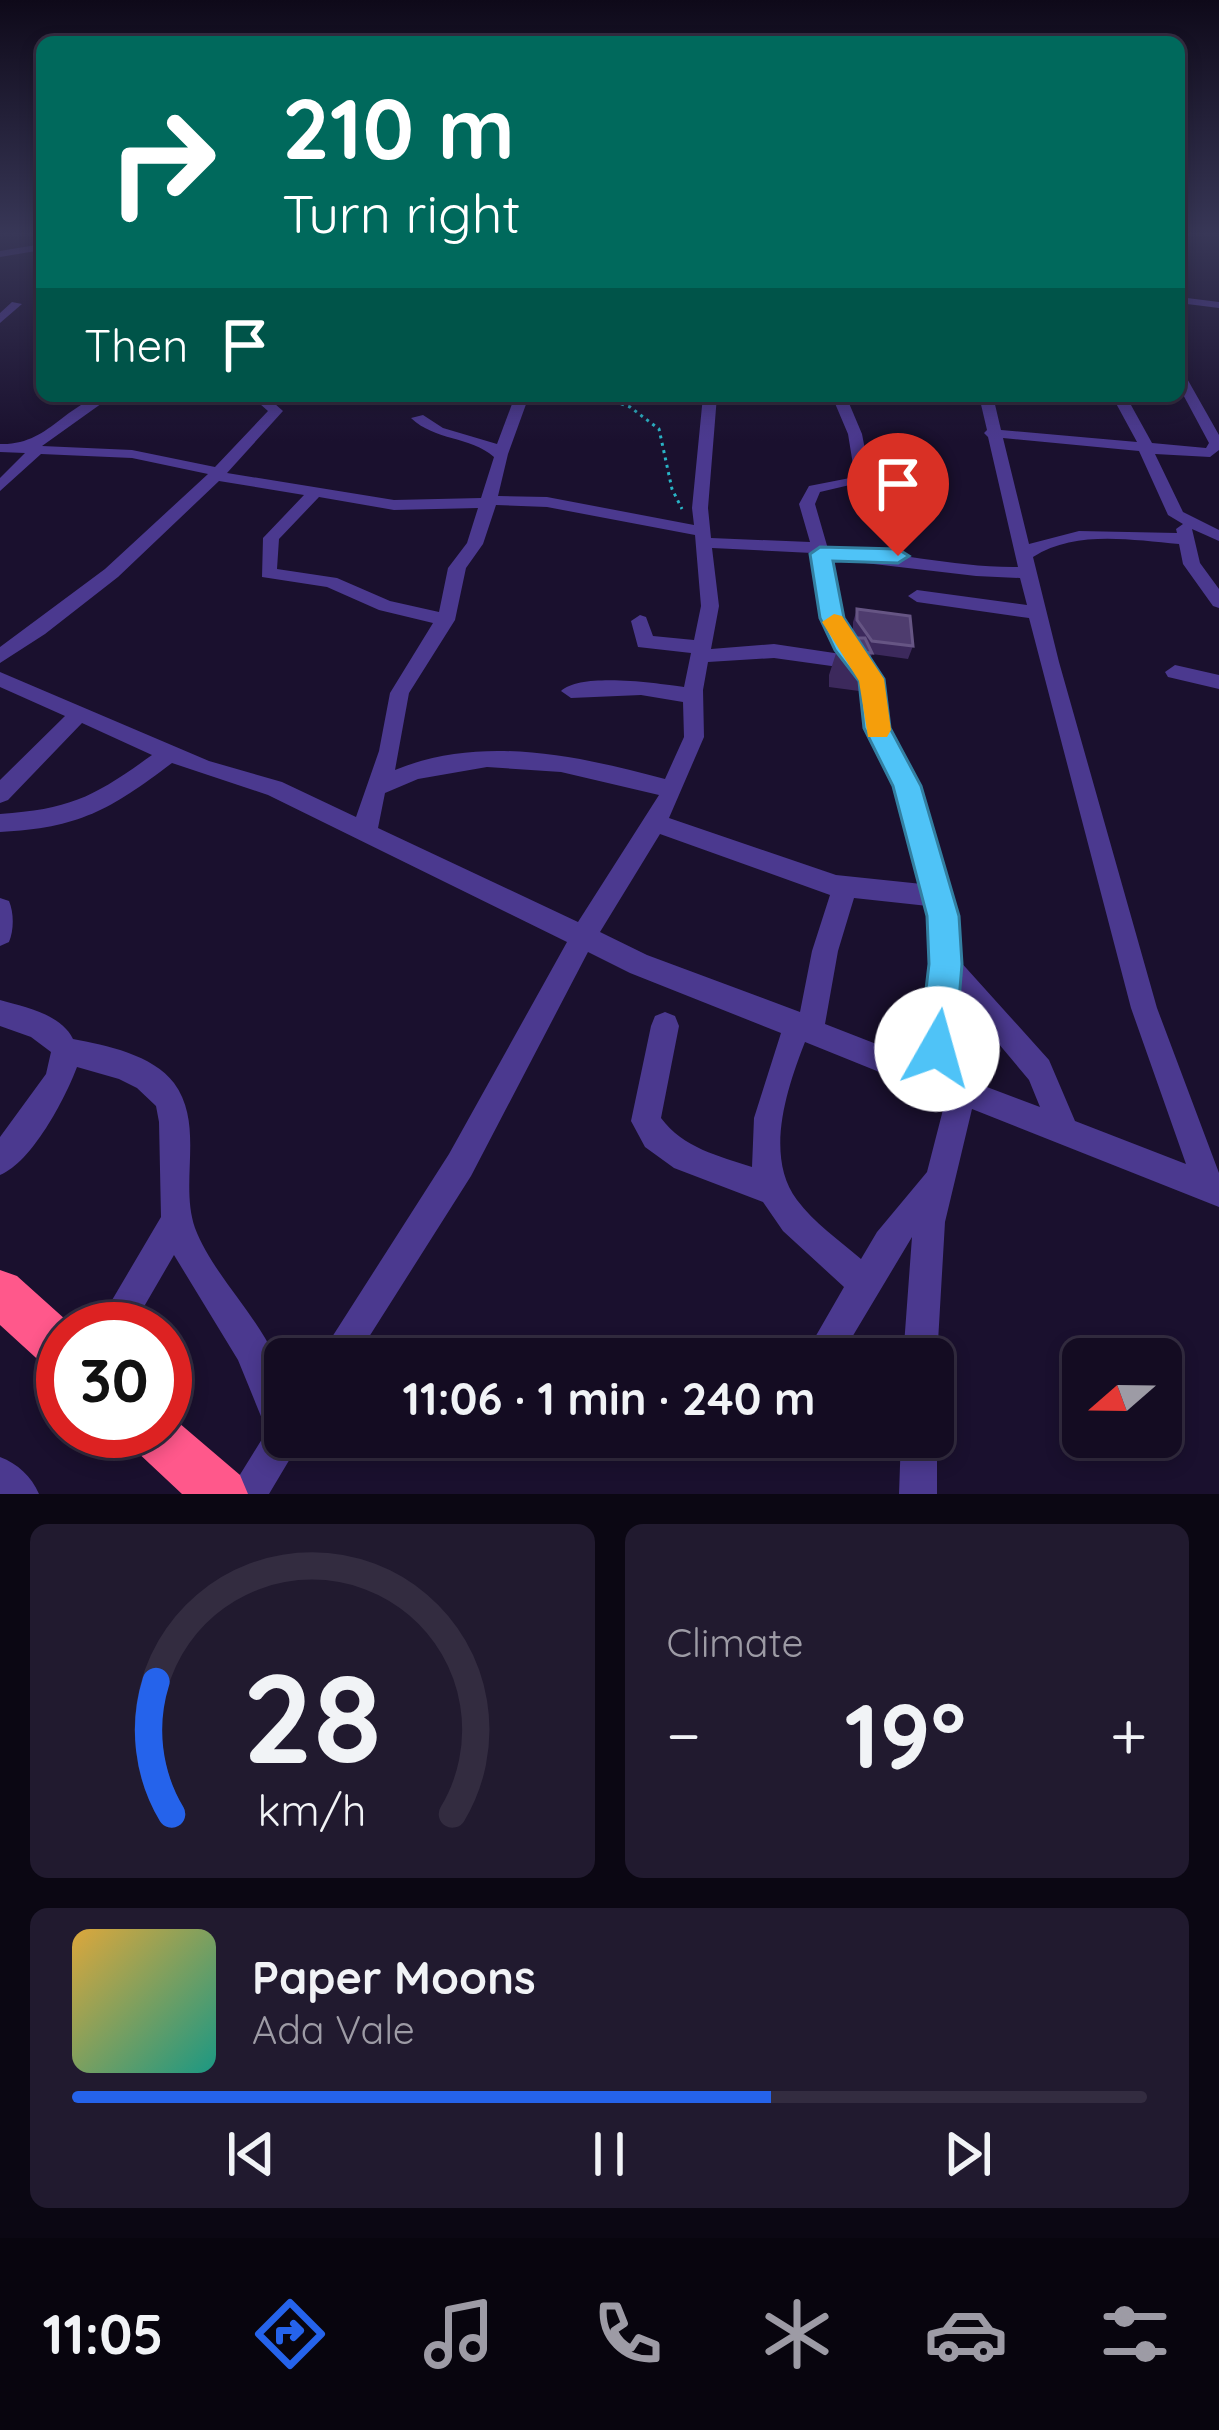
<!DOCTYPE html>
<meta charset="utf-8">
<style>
:root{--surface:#140c22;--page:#211a2f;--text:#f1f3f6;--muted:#9d9ba5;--line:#332c40;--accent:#2563eb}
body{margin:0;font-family:Quicksand,sans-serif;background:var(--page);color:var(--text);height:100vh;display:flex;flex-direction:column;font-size:45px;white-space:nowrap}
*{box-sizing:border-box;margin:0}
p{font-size:39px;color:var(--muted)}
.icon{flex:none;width:66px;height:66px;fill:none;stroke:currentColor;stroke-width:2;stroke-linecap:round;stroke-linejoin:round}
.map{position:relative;height:1494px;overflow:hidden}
.sheet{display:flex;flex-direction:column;gap:30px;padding:30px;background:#0b0713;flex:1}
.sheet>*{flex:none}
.banner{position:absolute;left:36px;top:36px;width:1149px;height:366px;border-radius:18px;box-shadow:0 6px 18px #0003,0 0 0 3px var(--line);background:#00695c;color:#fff;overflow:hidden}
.needle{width:78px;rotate:250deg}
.buttons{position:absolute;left:1062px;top:1338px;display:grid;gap:24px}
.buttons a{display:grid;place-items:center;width:120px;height:120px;border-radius:18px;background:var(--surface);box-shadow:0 6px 18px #0003,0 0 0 3px var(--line);font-size:60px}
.speed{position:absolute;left:36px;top:1302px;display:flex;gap:24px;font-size:60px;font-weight:700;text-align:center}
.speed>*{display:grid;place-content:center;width:156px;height:156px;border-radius:50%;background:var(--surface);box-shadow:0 6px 18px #0003,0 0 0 3px var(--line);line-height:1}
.speed .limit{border:18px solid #d22;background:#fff;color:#111}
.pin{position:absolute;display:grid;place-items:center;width:102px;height:102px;color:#fff;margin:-123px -51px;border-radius:50% 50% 50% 0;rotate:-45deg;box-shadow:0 0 12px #0007}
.pin .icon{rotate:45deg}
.me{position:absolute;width:132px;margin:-66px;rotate:7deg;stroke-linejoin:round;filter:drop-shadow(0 0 9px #0008)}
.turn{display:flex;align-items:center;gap:42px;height:252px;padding:0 48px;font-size:54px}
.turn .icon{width:156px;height:156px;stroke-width:2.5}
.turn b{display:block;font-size:84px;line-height:102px}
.then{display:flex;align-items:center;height:114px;padding:0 48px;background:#0003;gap:24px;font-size:45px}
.big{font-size:90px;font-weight:700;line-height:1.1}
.sheet .tile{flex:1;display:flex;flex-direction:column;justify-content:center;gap:18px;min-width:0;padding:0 42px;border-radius:18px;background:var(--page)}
.sheet .dial{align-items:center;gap:0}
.dial svg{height:312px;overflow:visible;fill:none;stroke:var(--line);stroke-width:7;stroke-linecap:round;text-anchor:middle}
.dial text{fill:var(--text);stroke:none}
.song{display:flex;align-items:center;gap:36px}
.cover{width:144px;height:144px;border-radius:18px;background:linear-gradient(135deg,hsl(40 70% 55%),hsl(170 70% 35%))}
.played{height:12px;border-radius:6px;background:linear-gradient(90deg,var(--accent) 65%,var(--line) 65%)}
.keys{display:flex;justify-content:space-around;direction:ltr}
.heat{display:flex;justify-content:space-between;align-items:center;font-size:66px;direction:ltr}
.sheet .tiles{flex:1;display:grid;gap:30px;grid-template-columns:1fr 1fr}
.tile:last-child{grid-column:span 2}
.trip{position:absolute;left:264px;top:1338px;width:690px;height:120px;border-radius:18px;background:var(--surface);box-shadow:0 6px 18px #0003,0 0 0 3px var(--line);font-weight:700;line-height:120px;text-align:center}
.tab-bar{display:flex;height:192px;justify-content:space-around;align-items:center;background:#08050e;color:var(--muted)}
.tab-bar .icon{width:84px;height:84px}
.tab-bar .current{color:var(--accent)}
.tab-bar b{font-size:54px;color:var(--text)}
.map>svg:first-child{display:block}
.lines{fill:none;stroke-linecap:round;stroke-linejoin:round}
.path{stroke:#29b4c6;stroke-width:3;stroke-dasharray:3 4.5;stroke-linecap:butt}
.minor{fill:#4b398f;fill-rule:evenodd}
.highway{fill:#ff588b;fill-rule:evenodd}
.wall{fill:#3c295c}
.building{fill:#4e3c6e;stroke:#665584;stroke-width:3}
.route{fill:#4fc3f7;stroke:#337fa1;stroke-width:3}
.slow{fill:#f59e0b}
</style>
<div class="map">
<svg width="1219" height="1494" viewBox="0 0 1219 1494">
<rect width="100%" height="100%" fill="#1a102e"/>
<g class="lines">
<!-- path -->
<path class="path" d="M600,396L630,407L659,429L672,489L682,509
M289,401L309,396"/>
<!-- minor -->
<path class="minor" d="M42,244V250L0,257V251Z
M1179,297L1219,302V308L1179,303Z
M12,302L22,304L0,323V313Z
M1179,371L1185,375L1219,435V450L1210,457L1155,454L1183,512L1219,530V541L1192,529L1200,563L1219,589V608L1213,606L1183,564L1179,544C1130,540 1076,530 1033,557L1059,662L1157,1008L1219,1173V1207L972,1109L945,1222L937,1359L933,1369V1359H903L912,1237L839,1359H808L806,1353L844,1287L783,1231L763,1202L674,1168L645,1147L631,1121L651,1026L655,1016L665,1012L675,1016L679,1026L661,1118C683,1148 719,1156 752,1167L754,1118L781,1033L630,973L588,952L471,1176L355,1359H318L449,1154L567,942L268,795L172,763C110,810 79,828 0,832V814C72,809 95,796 152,755L82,723L8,800L0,803V780L65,716L0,687V672L209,761L282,782L356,817L379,751L390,693L433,623L379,610L327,587L262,577L263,538L304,495L219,481L118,577L45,634L0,663V647L105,569L208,474L132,458L41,454L0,491V478L25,453L0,452V444C52,446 68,396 112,396L42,446L132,450L215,467L268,411L251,396H266L283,411L227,473L394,500L481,498L494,457C470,436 435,441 411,418L423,415L443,428L497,444L515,396H529L508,454L498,496L547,497L694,525L692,508L703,396H717L708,508L711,538L810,542L799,504L809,486L855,477L848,434L834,401L757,400L750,396H846L862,434L871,480L820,492L815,504L828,549C892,550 954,568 1018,567L988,437L984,433L987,430L979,396H993L1001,430L1137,442L1112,396H1126L1152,443L1206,448L1209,443L1179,387ZM1003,438L1139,451L1168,515L1183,524L1176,529L1177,533L1079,531L1029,544ZM319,497L394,510L478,508L467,543L448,568L439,612L390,601L337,578L277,569L279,539ZM496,505L547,507L695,535L701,606L694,640L653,636L646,617L640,615L631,621L638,647L691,653L684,687C656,683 581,672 561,691L571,698L641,695L683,702L684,737L665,779C578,756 482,734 395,770L409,693L455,620L466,568L483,544ZM712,548L812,553L823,618L841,654L774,644L711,649L719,606ZM831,559L976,576L1020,578L1027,605L917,590L908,596L917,602L1029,618L1131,1008L1186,1164L1075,1121L1049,1060L958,959L955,916L918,786L887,728L882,679L852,641L841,618ZM774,658L853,669L862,681L867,728L896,786L922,884L836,875L669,818L704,737L703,690L708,662ZM487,767L561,772L659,795L578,922L378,828L385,793L418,779ZM660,834L830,895L812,951L800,1012L647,955L600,932ZM854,898L928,906L933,964L920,1061L825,1024L838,951ZM955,994L980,1023L952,1057L946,1071ZM805,1042L919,1088L931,1096L941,1097L945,1102L927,1172L877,1232L861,1259C839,1240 814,1223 797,1200C764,1156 787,1088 805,1042ZM998,1043L1029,1080L1040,1107L971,1081Z
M1175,665L1219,675V689L1168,677L1165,672Z
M0,898L9,901C14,913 14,930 9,942L0,946Z
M0,1000C25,1007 61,1014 73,1039C106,1045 153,1055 174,1083C205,1125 179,1182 195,1228C215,1282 278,1333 285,1390C287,1405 285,1422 285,1437H303L269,1494H228L267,1431L238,1360L174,1255L131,1329H95L161,1217L159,1122L156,1106L137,1088L119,1079L77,1067C65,1099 32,1162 0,1175V1137L46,1074L51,1052L31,1037L0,1026Z
M933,1427L937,1437V1494H899L901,1437H933Z
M0,1457C18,1464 31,1476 39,1494H0Z"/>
<!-- highway -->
<path class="highway" d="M0,1270L17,1276L76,1329H63V1374L46,1367L0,1325Z
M165,1411L240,1475L248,1494H182L134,1449L126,1431H165Z"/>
</g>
<!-- wall -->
<path class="wall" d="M857,609L913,646L908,659L872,654L859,691L829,687V675L841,638H857L853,633V622Z"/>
<!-- building -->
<path class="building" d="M857,609L910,616L913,646L872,641L857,620Z
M841,638H865L872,653L841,650Z"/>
<!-- sky -->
<linearGradient id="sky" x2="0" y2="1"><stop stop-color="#0e0919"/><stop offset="0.53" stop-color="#383757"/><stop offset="1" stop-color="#383757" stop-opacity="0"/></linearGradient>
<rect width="1219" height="441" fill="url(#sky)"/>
<!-- route -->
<path class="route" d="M820,547L898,549L909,556L898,563L833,561L844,618L884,679L890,728L921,786L959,916L962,964L955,1049L949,1062L937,1067L924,1062L919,1049L929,964L927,916L893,786L864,728L859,681L835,650L820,618L810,554Z"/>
<!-- slow -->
<path class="slow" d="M834,614L842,616L884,679L891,730L887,737H868L859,681L822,622Z"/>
</svg>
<div class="buttons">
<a><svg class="needle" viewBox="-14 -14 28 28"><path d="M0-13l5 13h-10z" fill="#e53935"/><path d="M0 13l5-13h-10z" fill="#9d9ba5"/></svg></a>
</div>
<div class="speed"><div class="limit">30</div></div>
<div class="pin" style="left:898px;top:556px;background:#d93025"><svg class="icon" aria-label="arrive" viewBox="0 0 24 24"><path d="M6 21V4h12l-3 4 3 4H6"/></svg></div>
<svg class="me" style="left:937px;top:1049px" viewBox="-20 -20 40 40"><circle r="19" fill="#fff"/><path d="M0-13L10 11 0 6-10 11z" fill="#4fc3f7"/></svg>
<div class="trip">11:06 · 1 min · 240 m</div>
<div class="banner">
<div class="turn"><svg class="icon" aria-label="right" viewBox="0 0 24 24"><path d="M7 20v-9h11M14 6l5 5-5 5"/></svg><div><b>210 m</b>Turn right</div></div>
<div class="then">Then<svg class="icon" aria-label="arrive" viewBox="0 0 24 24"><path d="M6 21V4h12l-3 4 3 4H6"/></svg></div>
</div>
</div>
<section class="sheet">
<div class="tiles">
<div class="tile dial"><svg viewBox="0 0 100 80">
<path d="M14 69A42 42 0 1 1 86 69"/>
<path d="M14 69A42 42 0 0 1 10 35" stroke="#2563eb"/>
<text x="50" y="56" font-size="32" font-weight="700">28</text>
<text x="50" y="72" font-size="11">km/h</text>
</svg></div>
<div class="tile"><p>Climate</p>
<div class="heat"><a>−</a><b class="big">19°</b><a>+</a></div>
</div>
<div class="tile">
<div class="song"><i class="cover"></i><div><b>Paper Moons</b><p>Ada Vale</p></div></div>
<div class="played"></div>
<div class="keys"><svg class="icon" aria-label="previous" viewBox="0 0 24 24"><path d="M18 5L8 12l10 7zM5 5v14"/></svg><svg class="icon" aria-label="pause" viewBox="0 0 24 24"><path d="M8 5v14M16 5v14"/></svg><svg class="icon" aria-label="next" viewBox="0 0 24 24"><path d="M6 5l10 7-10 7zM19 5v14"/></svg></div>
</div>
</div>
</section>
<nav class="tab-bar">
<b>11:05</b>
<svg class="icon current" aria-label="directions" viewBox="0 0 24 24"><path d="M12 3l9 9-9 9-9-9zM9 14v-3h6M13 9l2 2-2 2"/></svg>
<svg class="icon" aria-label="music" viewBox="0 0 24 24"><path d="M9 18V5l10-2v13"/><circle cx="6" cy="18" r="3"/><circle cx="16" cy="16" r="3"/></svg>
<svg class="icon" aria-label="phone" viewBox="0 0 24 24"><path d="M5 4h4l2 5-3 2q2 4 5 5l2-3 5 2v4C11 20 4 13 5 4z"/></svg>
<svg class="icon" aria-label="climate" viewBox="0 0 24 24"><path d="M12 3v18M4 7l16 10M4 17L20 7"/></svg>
<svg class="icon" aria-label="car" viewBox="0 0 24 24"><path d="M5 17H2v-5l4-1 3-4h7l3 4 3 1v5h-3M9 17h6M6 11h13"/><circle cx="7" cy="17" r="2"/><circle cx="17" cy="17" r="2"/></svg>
<svg class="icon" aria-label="filters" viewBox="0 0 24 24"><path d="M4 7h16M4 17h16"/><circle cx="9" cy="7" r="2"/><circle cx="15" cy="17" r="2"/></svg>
</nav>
